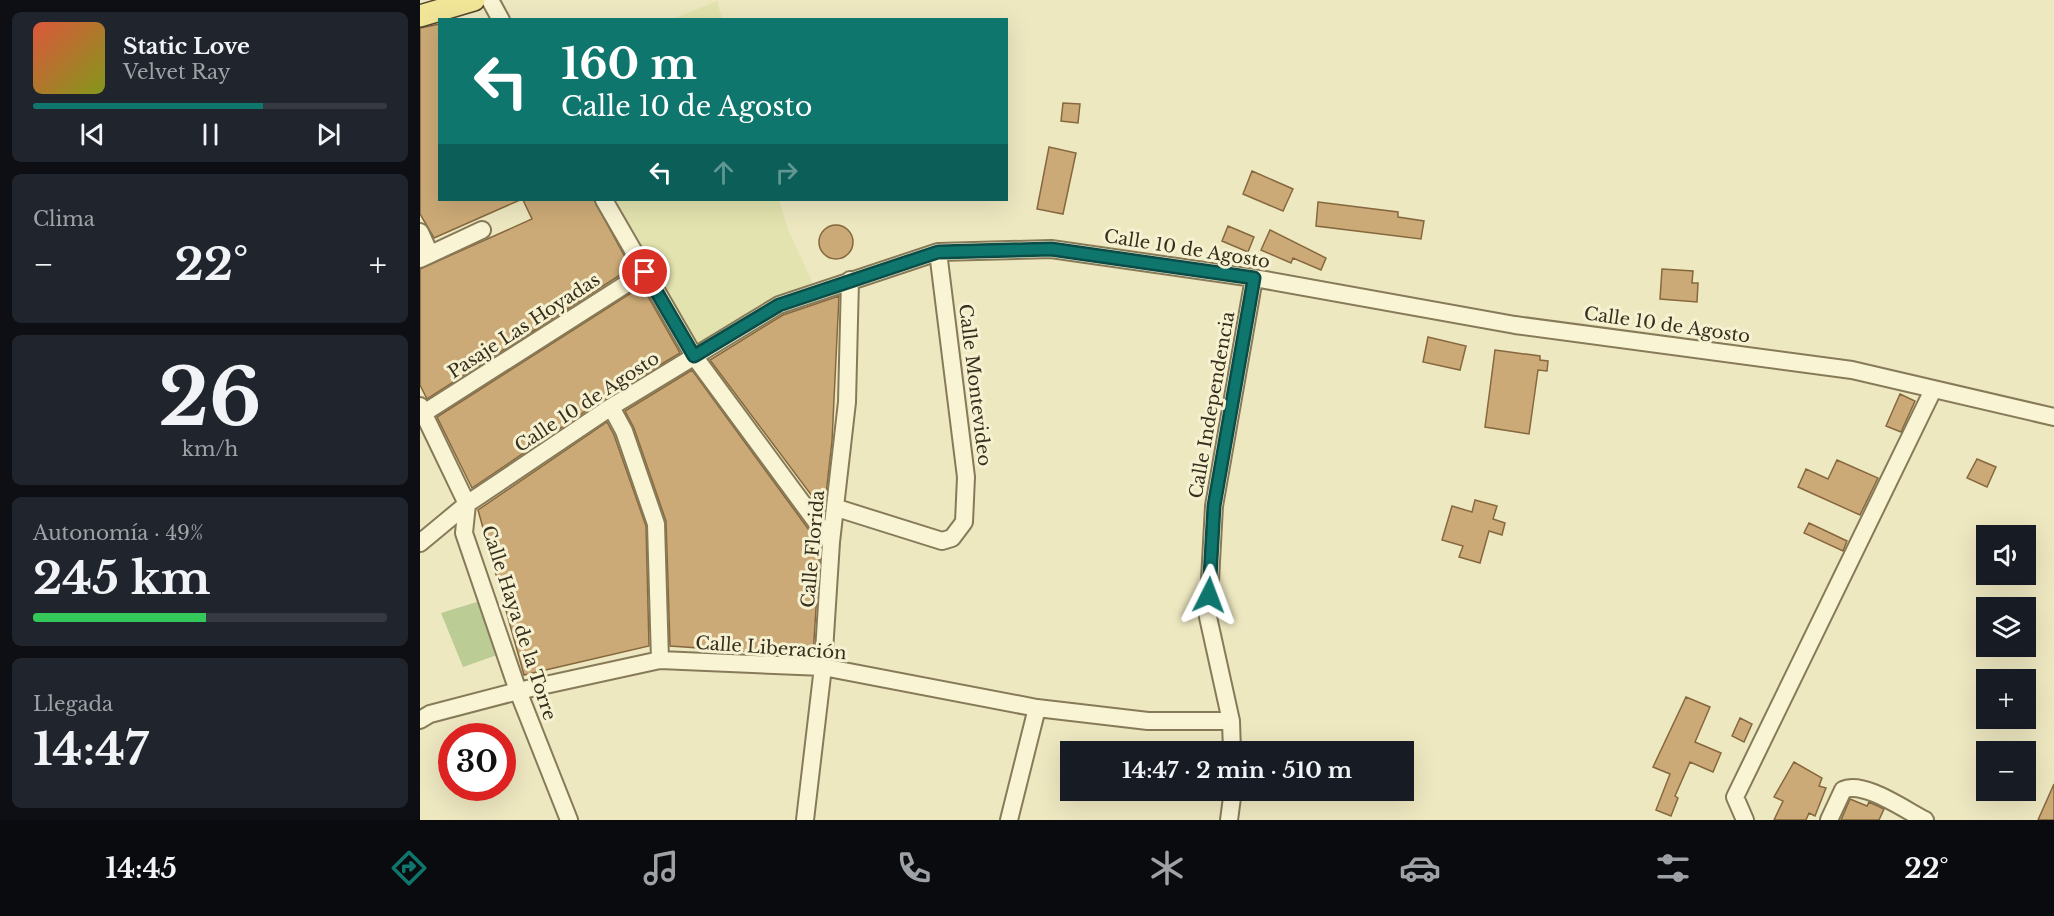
<!DOCTYPE html>
<html lang="es">
<meta charset="utf-8">
<style>
:root{--surface:#171b24;--page:#20242c;--text:#f1f3f6;--muted:#9ea1a6;--line:#363941;--accent:#0f766e}
body{margin:0;font-family:"Libre Baskerville",serif;background:var(--page);color:var(--text);height:100vh;display:flex;flex-direction:column;font-size:22px;white-space:nowrap}
*{box-sizing:border-box;margin:0}
p{font-size:20px;color:var(--muted)}
.icon{flex:none;width:33px;height:33px;fill:none;stroke:currentColor;stroke-width:2;stroke-linecap:round;stroke-linejoin:round}
.map{position:relative;flex:1;overflow:hidden}
.side{display:flex;flex-direction:column;gap:12px;padding:12px;background:#0d0f14;width:420px}
.side>*{flex:none}
.banner{position:absolute;left:18px;top:18px;width:570px;height:183px;border-radius:0px;box-shadow:0 6px 24px #0002;background:#0f766e;color:#fff;overflow:hidden}
.buttons{position:absolute;left:1556px;top:525px;display:grid;gap:12px}
.buttons a{display:grid;place-items:center;width:60px;height:60px;border-radius:0px;background:var(--surface);box-shadow:0 6px 24px #0002;font-size:30px}
.speed{position:absolute;left:18px;top:723px;display:flex;gap:12px;font-size:30px;font-weight:700;text-align:center}
.speed>*{display:grid;place-content:center;width:78px;height:78px;border-radius:50%;background:var(--surface);box-shadow:0 6px 24px #0002;line-height:1}
.speed .limit{border:9px solid #d22;background:#fff;color:#111}
.pin{position:absolute;display:grid;place-items:center;width:51px;height:51px;color:#fff;margin:-26px;border:3px solid #fff;border-radius:50%;box-shadow:0 2px 6px #0007}
.me{position:absolute;width:66px;margin:-33px;rotate:3deg;stroke-linejoin:round;filter:drop-shadow(0 0 4px #0008)}
.turn{display:flex;align-items:center;gap:21px;height:126px;padding:0 24px;font-size:27px}
.turn .icon{width:78px;height:78px;stroke-width:2.5}
.turn b{display:block;font-size:42px;line-height:51px}
.lanes{display:flex;align-items:center;height:57px;padding:0 24px;background:#0003;justify-content:center;gap:30px;direction:ltr}
.lanes .off{opacity:.35}
.big{font-size:45px;font-weight:700;line-height:1.1}
.side .tile{flex:1;display:flex;flex-direction:column;justify-content:center;gap:9px;min-width:0;padding:0 21px;border-radius:9px;background:var(--page)}
.side .dial{align-items:center;gap:0}
.dial b{font-size:78px;line-height:1}
.song{display:flex;align-items:center;gap:18px}
.cover{width:72px;height:72px;border-radius:9px;background:linear-gradient(135deg,hsl(10 70% 55%),hsl(70 70% 35%))}
.played{height:6px;border-radius:3px;background:linear-gradient(90deg,var(--accent) 65%,var(--line) 65%)}
.keys{display:flex;justify-content:space-around;direction:ltr}
.heat{display:flex;justify-content:space-between;align-items:center;font-size:33px;direction:ltr}
.charge{height:9px;border-radius:4px;background:linear-gradient(90deg,#34c759 49%,var(--line) 0)}
.trip{position:absolute;left:640px;top:741px;width:354px;height:60px;border-radius:0px;background:var(--surface);box-shadow:0 6px 24px #0002;font-weight:700;line-height:60px;text-align:center}
.tabs{display:flex;height:96px;justify-content:space-around;align-items:center;background:#090b0e;color:var(--muted)}
.tabs .icon{width:42px;height:42px}
.tabs .current{color:var(--accent)}
.tabs b{font-size:27px;color:var(--text)}
main{display:flex;flex:1;min-height:0}
.map>svg:first-child{display:block}
.farmland{fill:#e2e3ae}
.green{fill:#bbcc95}
.building{fill:#ca7;stroke:#86683e;stroke-width:1.5}
.lines{fill:none;stroke-linecap:round;stroke-linejoin:round}
.minor-casing{stroke:#877a59;stroke-width:20}
.major-casing{stroke:#55472d;stroke-width:24}
.minor{stroke:#f9f4d4;stroke-width:16}
.major{stroke:#f1e698;stroke-width:21}
.route-casing{stroke:#0a4d48;stroke-width:15}
.route{stroke:#0f766e;stroke-width:10}
.labels{text-anchor:middle;stroke-width:6;stroke-linejoin:round;paint-order:stroke}
.street-label{font-size:18px;fill:#372e1d;stroke:#f5f1d1}
</style>
<main>
<section class="side">
<div class="tile">
<div class="song"><i class="cover"></i><div><b>Static Love</b><p>Velvet Ray</p></div></div>
<div class="played"></div>
<div class="keys"><svg class="icon" aria-label="previous" viewBox="0 0 24 24"><path d="M18 5L8 12l10 7zM5 5v14"/></svg><svg class="icon" aria-label="pause" viewBox="0 0 24 24"><path d="M8 5v14M16 5v14"/></svg><svg class="icon" aria-label="next" viewBox="0 0 24 24"><path d="M6 5l10 7-10 7zM19 5v14"/></svg></div>
</div>
<div class="tile"><p>Clima</p>
<div class="heat"><a>−</a><b class="big">22°</b><a>+</a></div>
</div>
<div class="tile dial"><b>26</b><p>km/h</p></div>
<div class="tile"><p>Autonomía · 49%</p><b class="big">245 km</b><div class="charge"></div></div>
<div class="tile"><p>Llegada</p><b class="big">14:47</b></div>
</section>
<div class="map">
<svg width="1634" height="820" viewBox="0 0 1634 820">
<rect width="100%" height="100%" fill="#eee8c1"/>
<!-- farmland -->
<path class="farmland" d="M297,1L302,19H253Z
M196,200H359L368,230L393,283L277,343Z"/>
<!-- green -->
<path class="green" d="M60,601L80,654L43,667L21,613Z"/>
<!-- building -->
<path class="building" d="M20,24V200H100L14,238L0,214V28Z
M643,103L660,104L658,123L641,121Z
M629,147L656,153L643,214L617,209Z
M832,171L873,189L863,211L823,194Z
M103,200H174L211,268L7,399L0,385V269L112,219Z
M898,202L978,212V217L1004,221L1001,239L896,226Z
M399 242a17 17 0 1 1 34 0a17 17 0 1 1-34 0Z
M808,226L834,237L828,252L802,241Z
M850,230L906,258L901,270L873,258L871,263L841,250Z
M1242,269L1273,271L1272,283H1278L1277,302L1240,299Z
M222,286L260,353L185,398L52,488L17,417Z
M419,296L412,441L404,512L290,360L363,315Z
M1008,337L1046,346L1040,370L1003,362Z
M1075,350L1120,356V360L1128,361L1127,371L1118,370L1109,434L1065,427Z
M272,370L400,545L393,656L250,646L246,521L214,428L205,411Z
M1480,394L1495,401L1481,432L1466,426Z
M187,422L194,435L226,526L229,646L104,675L58,510Z
M1557,459L1576,467L1567,487L1547,478Z
M1417,460L1458,478L1440,515L1378,487L1386,469L1408,479Z
M1055,500L1077,506L1073,519L1085,523L1082,535L1069,531L1060,563L1039,557L1043,546L1022,540L1032,506L1052,512Z
M1389,523L1427,541L1423,551L1384,533Z
M1266,697L1290,707L1275,742L1301,753L1293,772L1270,762L1255,796L1258,798L1251,816L1236,810L1250,774L1233,767Z
M1320,718L1332,724L1324,742L1312,736Z
M1374,762L1402,778L1399,786L1406,788L1395,816L1389,813L1386,820H1354L1363,801L1354,797Z
M1634,784V820H1618Z
M1430,799L1447,806L1449,802L1464,809L1459,820H1421Z"/>
<g class="lines">
<defs>
<path id="minor" d="M70,0L81,20
M184,200L274,356L411,542
M0,232L10,254
M0,259L62,230
M0,406L47,504L44,533L98,691L149,820
M191,407L204,431L236,524L240,660
M4,413L225,272
M417,508L522,541L532,538L544,522L546,477L518,252
M0,543L47,504L191,407L359,305L518,252L631,249L834,278L1095,325L1432,370L1634,417
M0,720L10,714L98,691L240,660L403,667L617,708L728,721H811
M812,752L811,721L788,617L794,506L834,278
M385,820L403,667L411,542L427,402L430,280
M589,820L617,708
M809,820L813,790
M1325,820L1315,797L1513,390
M1409,820L1423,790C1443,780 1485,810 1505,820"/>
<path id="major" d="M0,16L54,0"/>
</defs>
<!-- minor casing -->
<use href="#minor" class="minor-casing"/>
<!-- major casing -->
<use href="#major" class="major-casing"/>
<!-- minor -->
<use href="#minor" class="minor"/>
<!-- major -->
<use href="#major" class="major"/>
</g>
<g class="lines">
<defs>
<path id="route" d="M225,272L274,356L359,305L518,252L631,249L834,278L794,506L789,595"/>
</defs>
<!-- route casing -->
<use href="#route" class="route-casing"/>
<!-- route -->
<use href="#route" class="route"/>
</g>
<g class="labels">
<!-- street labels -->
<g class="street-label">
<text transform="translate(767 249) rotate(9)" y="6">Calle 10 de Agosto</text>
<text transform="translate(1247 325) rotate(8)" y="6">Calle 10 de Agosto</text>
<text transform="translate(104 326) rotate(-33)" y="6">Pasaje Las Hoyadas</text>
<text transform="translate(555 385) rotate(83)" y="6">Calle Montevideo</text>
<text transform="translate(167 402) rotate(-33)" y="6">Calle 10 de Agosto</text>
<text transform="translate(792 405) rotate(-80)" y="6">Calle Independencia</text>
<text transform="translate(393 549) rotate(-85)" y="6">Calle Florida</text>
<text transform="translate(99 623) rotate(72)" y="6">Calle Haya de la Torre</text>
<text transform="translate(351 648) rotate(4)" y="6">Calle Liberación</text>
</g>
</g>
</svg>
<div class="buttons">
<a><svg class="icon" aria-label="sound" viewBox="0 0 24 24"><path d="M4 9h4l5-4v14l-5-4H4zM17 9q2 3 0 6"/></svg></a>
<a><svg class="icon" aria-label="layers" viewBox="0 0 24 24"><path d="M12 4l9 5-9 5-9-5zM3 14l9 5 9-5"/></svg></a>
<a>+</a>
<a>−</a>
</div>
<div class="speed"><div class="limit">30</div></div>
<div class="pin" style="left:225px;top:272px;background:#d93025"><svg class="icon" aria-label="arrive" viewBox="0 0 24 24"><path d="M6 21V4h12l-3 4 3 4H6"/></svg></div>
<svg class="me" style="left:789px;top:595px" viewBox="-20 -20 40 40"><path d="M0-17L14 15 0 8-14 15z" fill="#0f766e" stroke="#fff" stroke-width="4"/></svg>
<div class="trip">14:47 · 2 min · 510 m</div>
<div class="banner">
<div class="turn"><svg class="icon" aria-label="left" viewBox="0 0 24 24"><path d="M17 20v-9H6M10 6l-5 5 5 5"/></svg><div><b>160 m</b>Calle 10 de Agosto</div></div>
<div class="lanes"><svg class="icon" aria-label="left" viewBox="0 0 24 24"><path d="M17 20v-9H6M10 6l-5 5 5 5"/></svg><svg class="icon off" aria-label="ahead" viewBox="0 0 24 24"><path d="M12 20V5M6 11l6-6 6 6"/></svg><svg class="icon off" aria-label="right" viewBox="0 0 24 24"><path d="M7 20v-9h11M14 6l5 5-5 5"/></svg></div>
</div>
</div>
</main>
<nav class="tabs">
<b>14:45</b>
<svg class="icon current" aria-label="directions" viewBox="0 0 24 24"><path d="M12 3l9 9-9 9-9-9zM9 14v-3h6M13 9l2 2-2 2"/></svg>
<svg class="icon" aria-label="music" viewBox="0 0 24 24"><path d="M9 18V5l10-2v13"/><circle cx="6" cy="18" r="3"/><circle cx="16" cy="16" r="3"/></svg>
<svg class="icon" aria-label="phone" viewBox="0 0 24 24"><path d="M5 4h4l2 5-3 2q2 4 5 5l2-3 5 2v4C11 20 4 13 5 4z"/></svg>
<svg class="icon" aria-label="climate" viewBox="0 0 24 24"><path d="M12 3v18M4 7l16 10M4 17L20 7"/></svg>
<svg class="icon" aria-label="car" viewBox="0 0 24 24"><path d="M5 17H2v-5l4-1 3-4h7l3 4 3 1v5h-3M9 17h6M6 11h13"/><circle cx="7" cy="17" r="2"/><circle cx="17" cy="17" r="2"/></svg>
<svg class="icon" aria-label="filters" viewBox="0 0 24 24"><path d="M4 7h16M4 17h16"/><circle cx="9" cy="7" r="2"/><circle cx="15" cy="17" r="2"/></svg>
<b>22°</b>
</nav>
